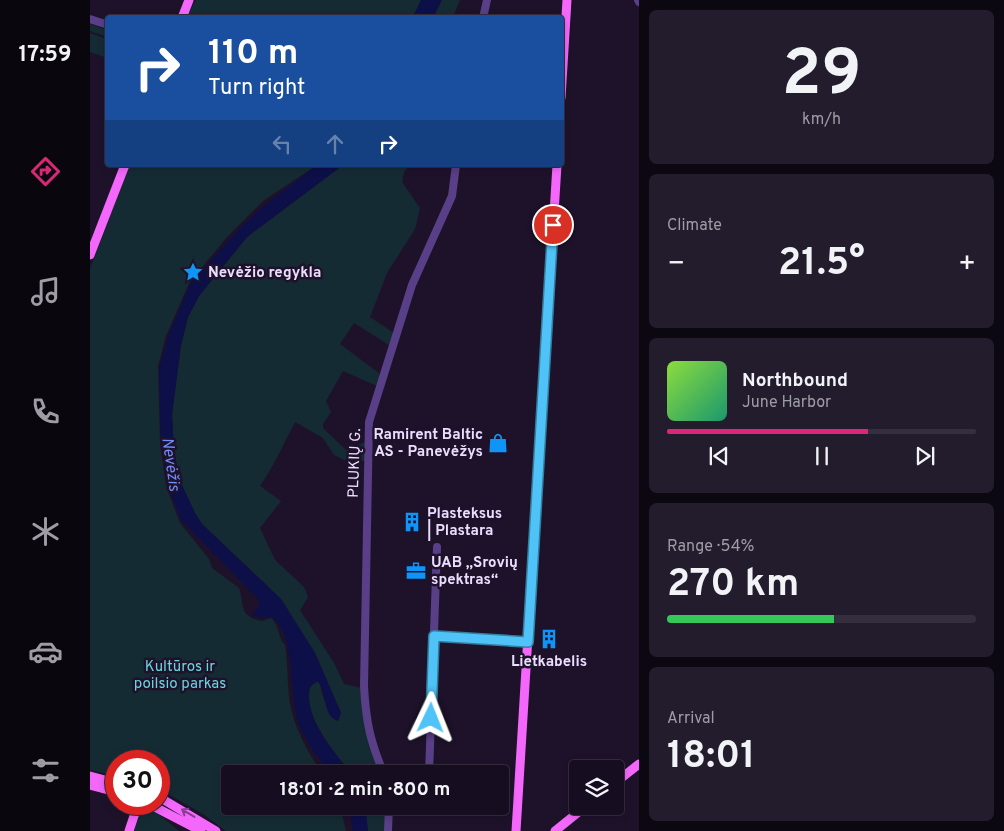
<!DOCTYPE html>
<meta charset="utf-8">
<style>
:root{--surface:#160e20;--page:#231c2d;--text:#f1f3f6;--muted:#9e9ca5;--line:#352e3e;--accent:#db2777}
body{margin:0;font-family:Overpass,sans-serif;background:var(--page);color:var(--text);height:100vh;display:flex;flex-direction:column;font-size:19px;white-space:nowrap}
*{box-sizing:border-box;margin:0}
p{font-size:16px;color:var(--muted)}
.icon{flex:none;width:28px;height:28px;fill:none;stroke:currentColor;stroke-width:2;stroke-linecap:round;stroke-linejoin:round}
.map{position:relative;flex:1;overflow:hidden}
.drawer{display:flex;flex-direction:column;gap:10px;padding:10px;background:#0c0812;width:365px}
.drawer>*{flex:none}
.guide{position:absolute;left:15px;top:15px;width:459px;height:152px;border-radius:5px;box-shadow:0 2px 8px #0003,0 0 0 1px var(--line);background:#1a4fa0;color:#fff;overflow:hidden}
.buttons{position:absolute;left:479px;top:760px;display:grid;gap:10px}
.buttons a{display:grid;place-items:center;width:55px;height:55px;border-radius:5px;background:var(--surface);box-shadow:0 2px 8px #0003,0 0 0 1px var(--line);font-size:25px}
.speed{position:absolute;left:15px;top:750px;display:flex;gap:10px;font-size:25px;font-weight:700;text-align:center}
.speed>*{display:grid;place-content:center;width:65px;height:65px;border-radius:50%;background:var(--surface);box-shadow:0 2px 8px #0003,0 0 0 1px var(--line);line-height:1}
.speed .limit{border:8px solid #d22;background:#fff;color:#111}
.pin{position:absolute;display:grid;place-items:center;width:42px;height:42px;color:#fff;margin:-21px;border:2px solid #fff;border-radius:50%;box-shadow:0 1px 5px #0007}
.me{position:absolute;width:55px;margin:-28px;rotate:2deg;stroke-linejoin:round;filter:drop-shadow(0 0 4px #0008)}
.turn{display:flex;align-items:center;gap:18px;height:105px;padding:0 20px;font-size:22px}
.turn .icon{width:65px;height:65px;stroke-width:2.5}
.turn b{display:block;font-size:35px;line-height:42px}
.lanes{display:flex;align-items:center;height:48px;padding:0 20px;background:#0003;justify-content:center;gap:25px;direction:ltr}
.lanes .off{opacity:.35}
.big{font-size:38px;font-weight:700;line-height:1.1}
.drawer .card{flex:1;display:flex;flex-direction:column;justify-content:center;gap:8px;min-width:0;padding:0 18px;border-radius:8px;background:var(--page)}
.drawer .dial{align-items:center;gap:0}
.dial b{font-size:65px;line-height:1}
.song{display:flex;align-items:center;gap:15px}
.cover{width:60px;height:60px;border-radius:8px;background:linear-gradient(135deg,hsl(90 70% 55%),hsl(160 70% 35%))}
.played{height:5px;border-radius:2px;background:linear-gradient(90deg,var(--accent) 65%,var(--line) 65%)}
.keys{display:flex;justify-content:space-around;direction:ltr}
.heat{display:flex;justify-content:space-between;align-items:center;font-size:28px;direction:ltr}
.charge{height:8px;border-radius:4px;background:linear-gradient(90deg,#34c759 54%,var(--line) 0)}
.trip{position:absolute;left:131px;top:765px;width:288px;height:50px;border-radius:5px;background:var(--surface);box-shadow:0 2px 8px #0003,0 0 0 1px var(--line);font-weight:700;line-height:50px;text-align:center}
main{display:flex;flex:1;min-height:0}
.dock{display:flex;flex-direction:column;width:90px;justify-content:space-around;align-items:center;background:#09060d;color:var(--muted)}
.dock .icon{width:35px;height:35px}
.dock .selected{color:var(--accent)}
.dock b{font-size:22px;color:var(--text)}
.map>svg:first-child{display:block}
.green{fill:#152b34}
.water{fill:#0d0f49}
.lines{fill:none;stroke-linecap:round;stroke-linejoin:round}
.minor{stroke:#593f88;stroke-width:8}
.major{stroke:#f368fa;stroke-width:9}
.oneway{stroke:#883d92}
.route-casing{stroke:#337fa1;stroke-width:12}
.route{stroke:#4fc3f7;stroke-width:9}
.labels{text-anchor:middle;stroke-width:5;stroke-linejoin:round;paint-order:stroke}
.poi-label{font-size:15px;font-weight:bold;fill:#ebddfe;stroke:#1e122b;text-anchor:start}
.street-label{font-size:15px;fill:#ebddfe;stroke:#1e122b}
.park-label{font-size:15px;fill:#69d5dd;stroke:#1e122b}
.water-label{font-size:16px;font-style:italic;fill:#6e8cfa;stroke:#1e122b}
</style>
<main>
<nav class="dock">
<b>17:59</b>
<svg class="icon selected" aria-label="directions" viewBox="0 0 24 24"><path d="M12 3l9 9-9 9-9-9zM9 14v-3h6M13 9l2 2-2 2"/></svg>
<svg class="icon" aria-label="music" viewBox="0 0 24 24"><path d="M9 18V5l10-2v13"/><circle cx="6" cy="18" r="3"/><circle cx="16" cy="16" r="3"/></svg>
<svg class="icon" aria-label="phone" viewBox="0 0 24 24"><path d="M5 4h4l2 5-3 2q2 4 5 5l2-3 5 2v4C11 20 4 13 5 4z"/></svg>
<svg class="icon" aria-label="climate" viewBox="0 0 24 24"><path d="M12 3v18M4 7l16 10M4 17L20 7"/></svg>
<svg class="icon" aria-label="car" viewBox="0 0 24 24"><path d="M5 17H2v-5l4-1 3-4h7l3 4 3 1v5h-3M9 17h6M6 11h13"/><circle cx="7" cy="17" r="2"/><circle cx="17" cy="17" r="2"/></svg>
<svg class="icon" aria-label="filters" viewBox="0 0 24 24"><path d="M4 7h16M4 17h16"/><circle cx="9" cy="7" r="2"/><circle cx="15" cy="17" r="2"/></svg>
</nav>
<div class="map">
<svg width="549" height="831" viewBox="0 0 549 831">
<rect width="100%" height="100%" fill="#1e122b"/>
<!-- green -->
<path class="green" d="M106,0H331L323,17L96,18Z
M352,0H370L363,17L343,18Z
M0,24L17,30V37L0,31Z
M0,33L17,39V58L0,52Z
M40,165H227L173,201L137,237L99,283L76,336L68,366L70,444L76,486L90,523L119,559L122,568L149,588C155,606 148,616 172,621L181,618C190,626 188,639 195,645C198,665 197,685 200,704C205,729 218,754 233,774H140V806H250L256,831H136L113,814L69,789V761H26V776L0,770V269Z
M253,165H320L314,172L312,182L330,208L325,229L297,273L280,317L304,333L299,345L264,323L250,344L290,374L287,386L253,371L236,401L241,412L233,424V428L256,450L275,442V461L254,460L244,455L233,438L205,422C194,443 184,466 170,486L191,501L170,528L185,560L214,587L218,597L210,610L244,663L254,684L272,688L292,774H262C247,756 205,707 223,683L229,682L234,700L248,721L251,713L225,653L191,599L112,524L105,513L89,479L84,452L82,414L91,345L98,317L109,296L157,237Z
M275,806H297L296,831H278Z
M58,810L67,813L89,831H44L50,813Z"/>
<!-- water -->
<path class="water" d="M331,0H352L343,17H323Z
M227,165H253L157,237L109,296L98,317L91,345L82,414L84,452L89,479L105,513L112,524L191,599L225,653L251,713L248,721C231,715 238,690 227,681L219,688C216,721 242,750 262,774H241C228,758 215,741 208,721C199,694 206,634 182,617L173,618L161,615L169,606V600L91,520L78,485L71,444L69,369L78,337L100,284L150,228L175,205Z
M259,806H275L278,831H263Z"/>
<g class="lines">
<!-- minor -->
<path class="minor" d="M548,0L549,2
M393,18L397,0
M0,19L18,25
M344,636L438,642
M294,774C280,741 276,722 274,686L279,422L322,285L362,196L366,165
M339,774L347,547
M298,831L299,806"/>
<!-- major -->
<path class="major" d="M92,18L99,0
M471,98L477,0
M0,255L35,165
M0,776L26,783
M525,783L549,764
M0,785L26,792
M69,797L126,831
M59,804L111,831
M39,831L48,804
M426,831L467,165
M465,831L496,806"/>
</g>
<!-- one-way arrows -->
<defs><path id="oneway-shaft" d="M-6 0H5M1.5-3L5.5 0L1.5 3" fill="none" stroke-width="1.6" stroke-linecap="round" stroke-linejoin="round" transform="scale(1.25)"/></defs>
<use class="oneway" href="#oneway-shaft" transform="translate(98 813) rotate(-149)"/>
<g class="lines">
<defs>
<path id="route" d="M341,718L344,636L438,642L463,225"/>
</defs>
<!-- route casing -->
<use href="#route" class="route-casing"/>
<!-- route -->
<use href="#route" class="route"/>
</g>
<!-- icons -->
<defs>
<symbol id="sight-bare" viewBox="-9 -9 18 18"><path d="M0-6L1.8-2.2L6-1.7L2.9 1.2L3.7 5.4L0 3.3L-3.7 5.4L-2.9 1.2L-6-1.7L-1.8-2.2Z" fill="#0f95f7" stroke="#1e122b" stroke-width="2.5" paint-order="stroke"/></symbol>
<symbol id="shop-bare" viewBox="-9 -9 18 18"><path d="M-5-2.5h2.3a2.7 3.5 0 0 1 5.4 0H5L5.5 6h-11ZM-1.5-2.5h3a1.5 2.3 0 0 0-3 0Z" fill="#0f95f7" stroke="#1e122b" stroke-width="2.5" paint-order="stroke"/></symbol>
<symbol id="building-bare" viewBox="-9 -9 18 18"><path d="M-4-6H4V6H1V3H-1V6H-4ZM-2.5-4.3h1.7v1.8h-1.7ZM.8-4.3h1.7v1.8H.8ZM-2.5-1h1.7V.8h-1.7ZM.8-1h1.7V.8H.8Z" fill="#0f95f7" stroke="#1e122b" stroke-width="2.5" paint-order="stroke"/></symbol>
<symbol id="office-bare" viewBox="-9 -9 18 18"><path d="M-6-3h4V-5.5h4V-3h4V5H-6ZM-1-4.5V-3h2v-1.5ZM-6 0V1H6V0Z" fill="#0f95f7" stroke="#1e122b" stroke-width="2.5" paint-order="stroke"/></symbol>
</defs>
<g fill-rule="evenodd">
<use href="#sight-bare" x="89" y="258" width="28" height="28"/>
<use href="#shop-bare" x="394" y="429" width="28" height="28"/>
<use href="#building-bare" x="308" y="508" width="28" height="28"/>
<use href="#office-bare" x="312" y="557" width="28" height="28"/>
<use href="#building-bare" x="445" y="625" width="28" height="28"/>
</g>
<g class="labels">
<!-- poi labels -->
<g class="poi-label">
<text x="118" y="277">Nevėžio regykla</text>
<text x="393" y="439" text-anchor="end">Ramirent Baltic<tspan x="393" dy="17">AS - Panevėžys</tspan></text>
<text x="337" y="518">Plasteksus<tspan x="337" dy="17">| Plastara</tspan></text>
<text x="341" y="567">UAB „Srovių<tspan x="341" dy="17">spektras“</tspan></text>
<text x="459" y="666" text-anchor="middle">Lietkabelis</text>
</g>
<!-- street labels -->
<g class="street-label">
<text transform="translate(264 463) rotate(-88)" y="5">PLUKIŲ G.</text>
</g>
<!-- park labels -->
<g class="park-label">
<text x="90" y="671">Kultūros ir<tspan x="90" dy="17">poilsio parkas</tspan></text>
</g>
<!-- water labels -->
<g class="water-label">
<text transform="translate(82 464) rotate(82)" y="6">Nevėžis</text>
</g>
</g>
</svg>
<div class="buttons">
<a><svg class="icon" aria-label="layers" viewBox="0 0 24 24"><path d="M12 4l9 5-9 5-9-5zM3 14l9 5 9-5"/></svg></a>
</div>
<div class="speed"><div class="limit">30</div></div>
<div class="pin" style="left:463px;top:225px;background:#d93025"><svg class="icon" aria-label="arrive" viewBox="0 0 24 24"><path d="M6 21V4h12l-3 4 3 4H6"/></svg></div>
<svg class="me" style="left:341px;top:718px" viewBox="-20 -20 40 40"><path d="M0-17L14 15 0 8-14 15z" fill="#4fc3f7" stroke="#fff" stroke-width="4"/></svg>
<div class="trip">18:01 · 2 min · 800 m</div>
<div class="guide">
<div class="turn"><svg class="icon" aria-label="right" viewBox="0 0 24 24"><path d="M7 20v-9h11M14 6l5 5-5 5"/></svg><div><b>110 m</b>Turn right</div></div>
<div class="lanes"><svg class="icon off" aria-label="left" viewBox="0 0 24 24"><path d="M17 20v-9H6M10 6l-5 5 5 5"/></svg><svg class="icon off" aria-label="ahead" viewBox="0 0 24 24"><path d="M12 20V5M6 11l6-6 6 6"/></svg><svg class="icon" aria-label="right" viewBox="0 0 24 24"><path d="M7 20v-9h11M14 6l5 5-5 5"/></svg></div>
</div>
</div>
<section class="drawer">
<div class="card dial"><b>29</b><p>km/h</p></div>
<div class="card"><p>Climate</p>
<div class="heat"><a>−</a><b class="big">21.5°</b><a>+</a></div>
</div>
<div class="card">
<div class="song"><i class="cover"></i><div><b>Northbound</b><p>June Harbor</p></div></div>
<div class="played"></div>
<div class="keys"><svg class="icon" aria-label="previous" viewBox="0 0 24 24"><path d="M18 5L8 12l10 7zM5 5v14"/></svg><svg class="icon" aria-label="pause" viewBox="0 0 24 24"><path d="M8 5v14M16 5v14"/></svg><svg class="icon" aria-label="next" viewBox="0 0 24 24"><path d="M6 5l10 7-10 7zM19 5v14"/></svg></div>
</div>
<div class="card"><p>Range · 54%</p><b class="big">270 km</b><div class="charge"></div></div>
<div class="card"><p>Arrival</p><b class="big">18:01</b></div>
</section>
</main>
